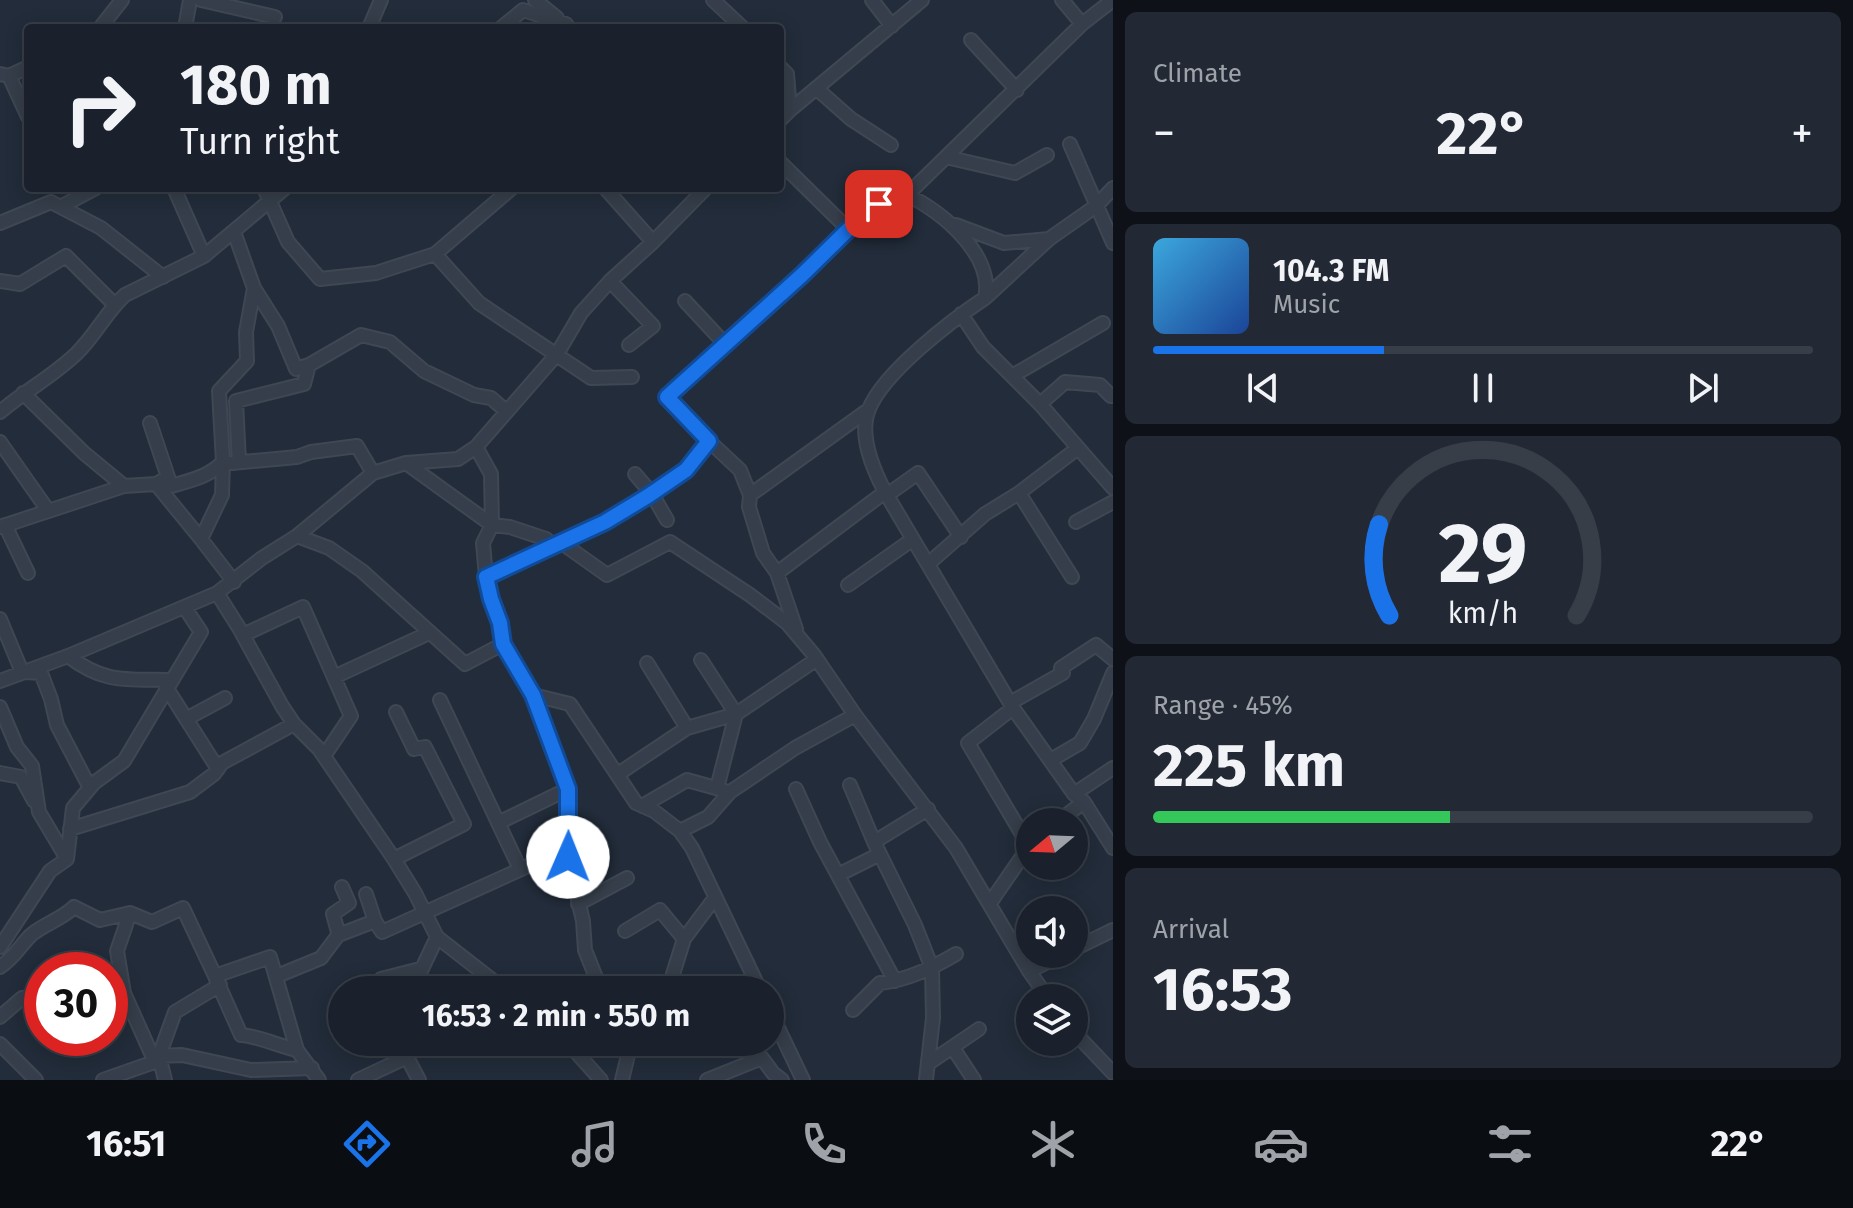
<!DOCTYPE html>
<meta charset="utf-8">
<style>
:root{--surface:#1a212c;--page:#232934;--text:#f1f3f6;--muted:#9fa3a9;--line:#383e48;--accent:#1a73e8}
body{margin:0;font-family:"Fira Sans",sans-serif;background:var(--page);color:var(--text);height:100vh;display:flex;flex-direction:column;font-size:30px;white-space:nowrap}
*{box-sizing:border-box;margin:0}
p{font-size:26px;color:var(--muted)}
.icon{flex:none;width:44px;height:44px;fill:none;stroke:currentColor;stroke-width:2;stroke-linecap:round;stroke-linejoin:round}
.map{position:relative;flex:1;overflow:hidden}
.sheet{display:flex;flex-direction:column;gap:12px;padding:12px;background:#0e1218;width:740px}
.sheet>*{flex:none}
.guide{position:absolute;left:24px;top:24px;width:760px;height:168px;border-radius:8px;box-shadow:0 4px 20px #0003,0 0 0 2px var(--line);background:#1a212c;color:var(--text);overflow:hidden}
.needle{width:52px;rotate:251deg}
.fabs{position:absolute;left:1016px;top:808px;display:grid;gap:16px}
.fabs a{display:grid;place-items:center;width:72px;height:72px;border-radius:50%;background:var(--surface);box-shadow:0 4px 20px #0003,0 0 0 2px var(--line);font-size:40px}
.speed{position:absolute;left:24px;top:952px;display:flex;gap:16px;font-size:40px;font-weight:700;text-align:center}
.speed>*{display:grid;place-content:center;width:104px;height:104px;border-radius:50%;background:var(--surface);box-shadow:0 4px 20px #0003,0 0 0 2px var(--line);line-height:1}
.speed .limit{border:12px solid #d22;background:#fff;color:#111}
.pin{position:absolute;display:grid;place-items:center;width:68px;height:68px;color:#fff;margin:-34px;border-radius:16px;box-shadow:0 4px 12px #0006}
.me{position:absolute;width:88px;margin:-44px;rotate:1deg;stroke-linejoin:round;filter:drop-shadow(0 0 6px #0008)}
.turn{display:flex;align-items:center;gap:28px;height:168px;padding:0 24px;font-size:36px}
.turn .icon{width:104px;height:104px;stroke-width:2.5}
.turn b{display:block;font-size:56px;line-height:68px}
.big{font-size:60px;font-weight:700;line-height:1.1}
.sheet .tile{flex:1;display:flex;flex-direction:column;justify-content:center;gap:12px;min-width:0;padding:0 28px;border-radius:12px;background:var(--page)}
.sheet .dial{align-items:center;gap:0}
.dial svg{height:208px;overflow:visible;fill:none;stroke:var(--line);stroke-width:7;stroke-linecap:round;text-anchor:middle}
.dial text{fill:var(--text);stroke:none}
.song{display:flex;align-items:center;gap:24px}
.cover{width:96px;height:96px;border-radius:12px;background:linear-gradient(135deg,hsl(200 70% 55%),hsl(220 70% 35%))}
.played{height:8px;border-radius:4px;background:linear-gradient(90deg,var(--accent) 35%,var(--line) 35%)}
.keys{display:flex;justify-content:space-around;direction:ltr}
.heat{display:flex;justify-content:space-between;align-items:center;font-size:44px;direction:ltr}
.charge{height:12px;border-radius:6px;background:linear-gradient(90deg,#34c759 45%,var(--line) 0)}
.trip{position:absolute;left:328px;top:976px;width:456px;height:80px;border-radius:40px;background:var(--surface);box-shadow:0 4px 20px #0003,0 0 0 2px var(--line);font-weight:700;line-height:80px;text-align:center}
.tab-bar{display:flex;height:128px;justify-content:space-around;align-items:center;background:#0a0d12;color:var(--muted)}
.tab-bar .icon{width:56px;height:56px}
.tab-bar .on{color:var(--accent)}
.tab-bar b{font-size:36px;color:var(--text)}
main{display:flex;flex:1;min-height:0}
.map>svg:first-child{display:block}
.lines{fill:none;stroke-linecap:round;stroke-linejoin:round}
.minor-casing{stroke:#3f4753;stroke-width:16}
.minor{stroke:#353e4a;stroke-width:12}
.route-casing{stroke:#114b97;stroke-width:20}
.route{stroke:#1a73e8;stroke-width:14}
</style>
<main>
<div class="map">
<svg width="1113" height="1080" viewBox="0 0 1113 1080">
<rect width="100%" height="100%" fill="#222c3a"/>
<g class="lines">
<defs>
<path id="minor" d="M201,0L275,17
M535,0L557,18
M713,0L743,28
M872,0L892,26
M1062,0L1082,24
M100,28L122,0
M185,28L190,0
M369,28L381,0
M501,28L523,10L566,24L569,28
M971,40L1017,90
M780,67L787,74L790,110L780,120
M0,74L9,76L28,67
M9,76L28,117
M816,88L851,119L891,145
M790,110L922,0
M1070,144L1113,243
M946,157L1015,173L1047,155
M780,162L846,227L897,191C935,204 995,253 985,298C952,320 884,372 869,409C858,435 873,469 885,492L1013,708L1074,794L1084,802L1113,848
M174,188L204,256
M264,188L288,242L320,279L376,273L435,254L512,188
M605,188L653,242
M907,195L1082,24L1113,0
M62,206L96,188
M0,223L51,202L101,228L163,277
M956,225L1004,243L1049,239
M234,232L254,288L278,326L296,369L309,365L361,335L390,342L424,371L474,395L491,398L506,411
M435,254L479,303L591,378L632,377
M0,281L20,284L66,256L114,304
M610,281L653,326L629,345
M985,298L1049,239L1096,206L1113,188
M685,301L725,344
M961,314L983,347L1040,404L1113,488
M1012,376L1103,323
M23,393L84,453L124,486
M1040,404L1065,382L1100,385L1111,396
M0,412C25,391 53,376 76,354C95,336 106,312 125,295L204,256L285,188
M150,423L170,483
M0,442L47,509
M476,447L491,474L492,525L483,543L486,577
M239,462L236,401L304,384L309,365
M406,463L492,525L510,527L546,539L554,547
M635,474L652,494L667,520
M156,484L201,539
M1019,493L1072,577
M750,495L868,410
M887,495L918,473L961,537
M1076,522L1113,502
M5,525L28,573
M0,527L124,486L156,484L167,478L171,486C192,480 208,477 223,462L232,463L297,457L311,452L357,446L373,473
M297,536L329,548L362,571L465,664L503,644
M562,543L605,522L686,470L709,441
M928,564L985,514L1019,493L1078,448
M777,573L885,492
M234,582L201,539L222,495L223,462L219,391L247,361L246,332L254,288
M848,585L913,539
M217,593L239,628L282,706L294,724L319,749L394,859L415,893L437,937L505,990
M0,619L22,672
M796,629L777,573L763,553L749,507L750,495L740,470L709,441L667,397L802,275L852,226
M243,635L303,607L351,716L324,756
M68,656C105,684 126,679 171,680
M701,660L736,714L717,788
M647,663L687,728
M26,672L41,673L51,699L57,725L90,788
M334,677L429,633
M0,681L68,656L217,593L262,558L297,536L373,473L406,463L458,459L476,447L557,354L581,313L610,281L653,242L706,188
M166,687L218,769
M533,695L570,704L636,803L654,811L680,831L692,848L760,990
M440,700L520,869
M1010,703L1063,673L1061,668L1096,645L1113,659
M0,707L17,747L32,766L39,812L67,859
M1013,708L968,743L1029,846
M186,719L225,698
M1051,760L1080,743L1094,719L1113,673
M0,773L21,777L34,801
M618,774L687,728L736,714L817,659
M850,785L874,842L915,925L932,968L933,1018L926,1080
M796,789L820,842L895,981
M1074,794L1113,768
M642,806L687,780L723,790
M1057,822L1084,802
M498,823L568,789
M70,829L190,792L214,774L222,763L294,724
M680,831L708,817L730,792L795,748L855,715
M874,842L928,809
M394,859L464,824L425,747L414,749L396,712
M838,875L880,854
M342,887L349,903L333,914L338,932L341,934L375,921L382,932L568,848
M366,894L375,921
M990,903L1030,845
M578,904L627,878
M130,913L117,951L124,993L155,1062
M625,931L660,910L684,939
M0,947L50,871L67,859L73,808L94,783L124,761L201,632L185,608
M1074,949L1113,930
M0,967C14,958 20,946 31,935C44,924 62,919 74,907L100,920L130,913L152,922L183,908L215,976L270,957L297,1050L319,1080
M1029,971L1064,954
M277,976L321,958L339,934
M216,979L241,1035C254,1035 282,1047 297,1050
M380,990L378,984L381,979L420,969
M412,990L437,937
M601,990L585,950L583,921L568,857V789L533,695L503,644L500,623L491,599L486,577L562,543L607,575L670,542L750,595L787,623L814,655L855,715L956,848L1029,971L1048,998
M668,990L684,939L714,899
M853,1010L880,983C908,980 932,968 956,954
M770,1011L803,1080
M0,1017L22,998L42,996
M1074,1032L1113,1073
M399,1042L419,1080
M567,1042L601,1080
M0,1044L36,1080
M953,1048L974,1080
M159,1056L182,1055L251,1070L312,1068
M929,1063L979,1029
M103,1080L160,1060
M165,1080L159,1056L175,1012L220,985
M358,1080L405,1058
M622,1080L628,1055L636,1042
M707,1080L762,1058L773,1073L782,1080"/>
</defs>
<!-- minor casing -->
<use href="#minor" class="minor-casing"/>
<!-- minor -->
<use href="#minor" class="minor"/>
</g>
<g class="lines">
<defs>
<path id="route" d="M568,857V789L533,695L503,644L500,623L491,599L486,577L605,522L648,496L686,470L709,441L667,397L802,275L860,218L879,204"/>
</defs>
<!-- route casing -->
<use href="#route" class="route-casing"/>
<!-- route -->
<use href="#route" class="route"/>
</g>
</svg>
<div class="fabs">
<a><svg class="needle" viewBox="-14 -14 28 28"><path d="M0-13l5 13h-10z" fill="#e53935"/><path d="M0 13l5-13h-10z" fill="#9fa3a9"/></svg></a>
<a><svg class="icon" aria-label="sound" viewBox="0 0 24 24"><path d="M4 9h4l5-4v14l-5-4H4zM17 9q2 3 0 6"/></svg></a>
<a><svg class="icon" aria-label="layers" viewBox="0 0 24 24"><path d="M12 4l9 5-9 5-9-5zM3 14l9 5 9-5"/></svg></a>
</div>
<div class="speed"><div class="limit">30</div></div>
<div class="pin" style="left:879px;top:204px;background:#d93025"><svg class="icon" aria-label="arrive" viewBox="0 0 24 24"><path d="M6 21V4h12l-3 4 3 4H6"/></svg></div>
<svg class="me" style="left:568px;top:857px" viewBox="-20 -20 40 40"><circle r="19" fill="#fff"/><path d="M0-13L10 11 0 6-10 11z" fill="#1a73e8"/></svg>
<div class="trip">16:53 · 2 min · 550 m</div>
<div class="guide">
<div class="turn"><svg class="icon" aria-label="right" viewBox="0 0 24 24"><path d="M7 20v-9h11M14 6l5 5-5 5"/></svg><div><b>180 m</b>Turn right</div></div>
</div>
</div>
<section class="sheet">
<div class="tile"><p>Climate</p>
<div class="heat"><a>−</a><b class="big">22°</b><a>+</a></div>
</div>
<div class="tile">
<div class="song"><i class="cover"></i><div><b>104.3 FM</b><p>Music</p></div></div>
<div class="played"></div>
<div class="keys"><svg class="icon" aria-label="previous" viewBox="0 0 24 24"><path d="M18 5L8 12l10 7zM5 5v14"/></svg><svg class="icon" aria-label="pause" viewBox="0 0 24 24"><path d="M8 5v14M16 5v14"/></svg><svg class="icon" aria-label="next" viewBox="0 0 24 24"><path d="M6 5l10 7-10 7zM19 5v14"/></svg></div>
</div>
<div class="tile dial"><svg viewBox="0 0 100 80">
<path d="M14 69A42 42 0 1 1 86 69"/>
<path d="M14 69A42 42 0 0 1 10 34" stroke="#1a73e8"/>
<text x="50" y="56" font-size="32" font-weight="700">29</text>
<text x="50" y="72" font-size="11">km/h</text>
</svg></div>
<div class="tile"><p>Range · 45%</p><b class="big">225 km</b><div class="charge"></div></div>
<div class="tile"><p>Arrival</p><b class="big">16:53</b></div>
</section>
</main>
<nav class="tab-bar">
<b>16:51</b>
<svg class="icon on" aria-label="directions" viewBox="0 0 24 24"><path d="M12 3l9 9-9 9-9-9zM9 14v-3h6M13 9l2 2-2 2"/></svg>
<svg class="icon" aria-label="music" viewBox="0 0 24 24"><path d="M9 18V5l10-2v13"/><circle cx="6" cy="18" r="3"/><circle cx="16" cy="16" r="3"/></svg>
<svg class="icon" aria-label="phone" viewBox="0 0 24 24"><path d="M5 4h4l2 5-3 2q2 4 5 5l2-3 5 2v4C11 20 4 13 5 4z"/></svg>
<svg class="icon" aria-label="climate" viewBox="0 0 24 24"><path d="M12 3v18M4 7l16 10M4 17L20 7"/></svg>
<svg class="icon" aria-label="car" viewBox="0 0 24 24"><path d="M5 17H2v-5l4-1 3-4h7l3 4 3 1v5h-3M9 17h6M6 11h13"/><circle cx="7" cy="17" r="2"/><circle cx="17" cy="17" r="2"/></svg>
<svg class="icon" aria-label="filters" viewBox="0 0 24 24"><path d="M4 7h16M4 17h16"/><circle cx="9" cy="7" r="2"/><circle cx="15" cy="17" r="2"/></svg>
<b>22°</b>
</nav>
